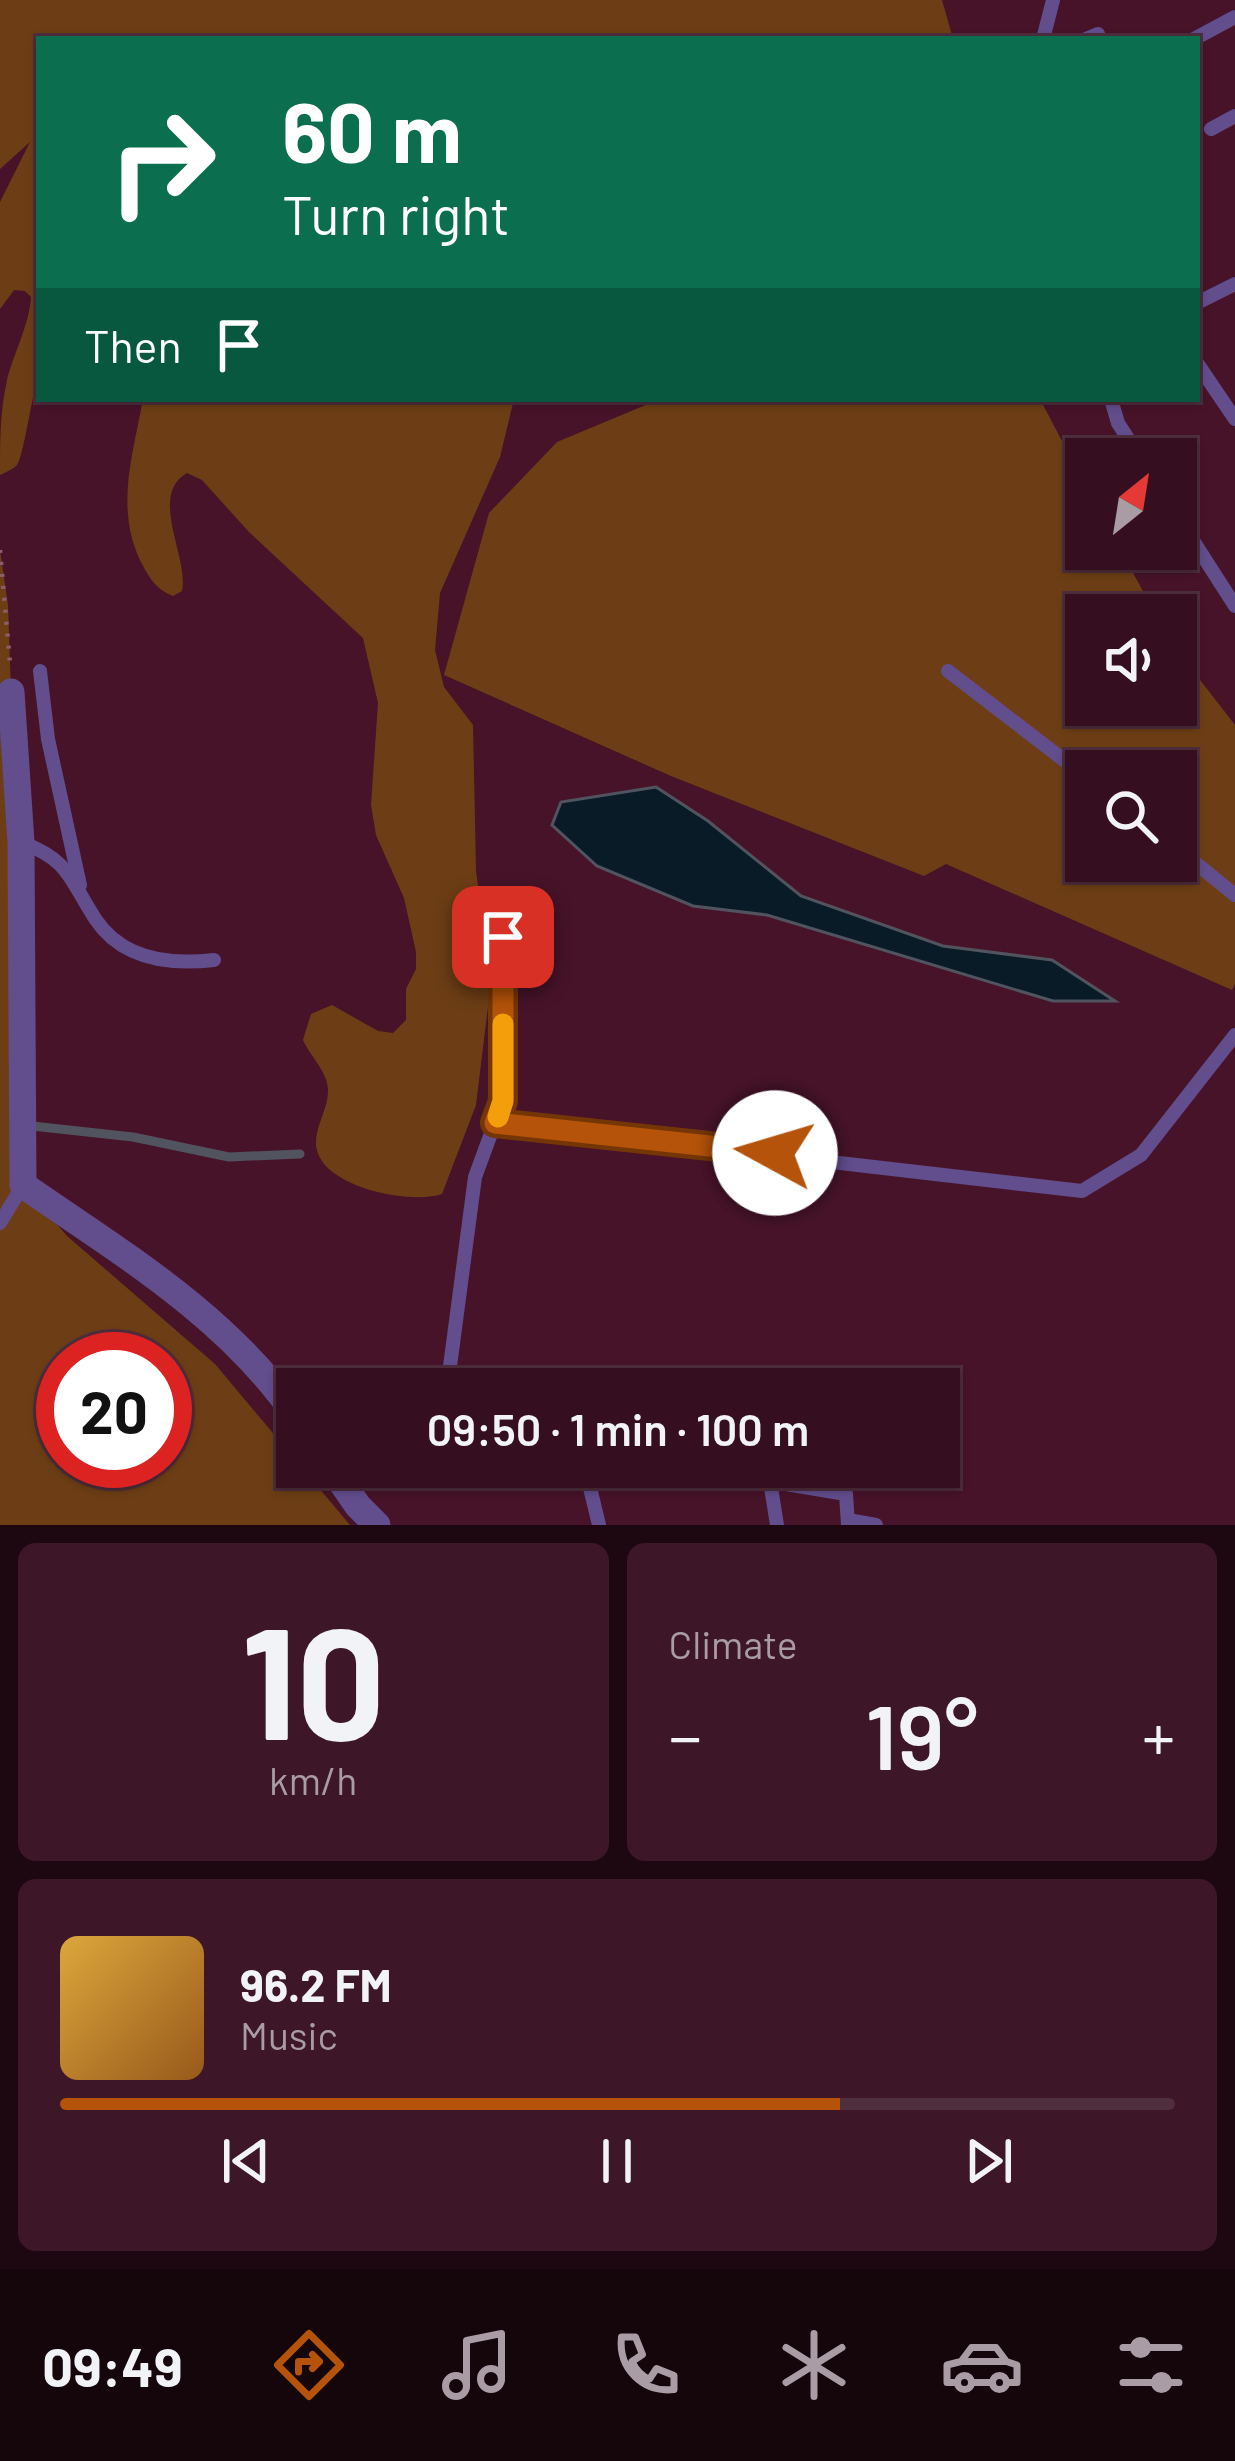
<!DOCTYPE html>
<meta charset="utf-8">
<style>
:root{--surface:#350e1f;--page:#3d1728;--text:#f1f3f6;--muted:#aa9ca4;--line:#4f2e3d;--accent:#b45309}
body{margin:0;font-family:Barlow,sans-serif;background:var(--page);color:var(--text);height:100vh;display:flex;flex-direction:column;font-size:45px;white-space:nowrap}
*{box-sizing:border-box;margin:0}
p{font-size:39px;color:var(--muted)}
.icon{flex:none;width:66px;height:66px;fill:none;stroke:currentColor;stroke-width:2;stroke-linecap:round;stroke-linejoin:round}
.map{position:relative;height:1525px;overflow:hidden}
.sheet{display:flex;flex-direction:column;gap:18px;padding:18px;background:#1d0811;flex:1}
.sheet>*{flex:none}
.hud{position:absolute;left:36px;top:36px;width:1164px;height:366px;border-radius:0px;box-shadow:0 3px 9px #0004,0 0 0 3px var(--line);background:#0b6e4f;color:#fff;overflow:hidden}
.needle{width:78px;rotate:30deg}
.controls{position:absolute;left:1065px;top:438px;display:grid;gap:24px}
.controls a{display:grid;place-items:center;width:132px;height:132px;border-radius:0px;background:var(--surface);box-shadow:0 3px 9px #0004,0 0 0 3px var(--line);font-size:60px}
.speed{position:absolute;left:36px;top:1332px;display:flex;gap:24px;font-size:60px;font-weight:700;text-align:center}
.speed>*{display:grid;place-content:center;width:156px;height:156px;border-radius:50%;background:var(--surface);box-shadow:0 3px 9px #0004,0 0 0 3px var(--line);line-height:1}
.speed .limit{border:18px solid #d22;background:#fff;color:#111}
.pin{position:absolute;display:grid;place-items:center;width:102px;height:102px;color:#fff;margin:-51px;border-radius:24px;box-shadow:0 6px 18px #0006}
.me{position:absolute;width:132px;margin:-66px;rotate:276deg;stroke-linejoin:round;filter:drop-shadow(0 0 9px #0008)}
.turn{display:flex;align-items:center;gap:42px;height:252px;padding:0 48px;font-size:54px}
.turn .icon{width:156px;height:156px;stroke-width:2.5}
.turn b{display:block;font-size:84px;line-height:102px}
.then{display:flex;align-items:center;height:114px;padding:0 48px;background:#0003;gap:24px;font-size:45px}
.big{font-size:90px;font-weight:600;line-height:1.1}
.sheet .widget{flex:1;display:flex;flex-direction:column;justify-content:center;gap:18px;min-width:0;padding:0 42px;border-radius:18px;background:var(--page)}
.sheet .dial{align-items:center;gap:0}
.dial b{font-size:156px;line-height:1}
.song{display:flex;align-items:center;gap:36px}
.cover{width:144px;height:144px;border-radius:18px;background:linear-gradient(135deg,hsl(40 70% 55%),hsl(30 70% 35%))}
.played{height:12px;border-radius:6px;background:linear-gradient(90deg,var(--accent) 70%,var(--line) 70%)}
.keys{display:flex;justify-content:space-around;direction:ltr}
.heat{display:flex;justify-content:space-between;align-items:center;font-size:66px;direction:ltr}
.sheet .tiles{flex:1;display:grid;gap:18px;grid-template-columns:1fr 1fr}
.widget:last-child{grid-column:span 2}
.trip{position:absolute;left:276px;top:1368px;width:684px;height:120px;border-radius:0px;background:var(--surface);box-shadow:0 3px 9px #0004,0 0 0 3px var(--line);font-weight:600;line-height:120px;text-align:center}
.tab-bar{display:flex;height:192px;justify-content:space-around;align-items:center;background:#15060c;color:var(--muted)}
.tab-bar .icon{width:84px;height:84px}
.tab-bar .on{color:var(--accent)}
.tab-bar b{font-size:54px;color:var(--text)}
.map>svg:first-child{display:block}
.green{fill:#6d3e15;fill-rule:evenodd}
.water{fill:#081b27;stroke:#51535f;stroke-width:3}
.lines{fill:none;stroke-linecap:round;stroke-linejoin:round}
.stream{stroke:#51535f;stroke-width:9}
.path{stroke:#8b5e6f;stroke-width:4.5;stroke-dasharray:3 9;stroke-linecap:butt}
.lane{stroke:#624d8d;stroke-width:14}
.street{stroke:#624d8d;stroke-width:27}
.route-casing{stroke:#753606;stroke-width:30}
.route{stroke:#b45309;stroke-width:21}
.slow{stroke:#f59e0b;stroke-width:21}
</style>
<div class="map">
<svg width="1235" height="1525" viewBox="0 0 1235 1525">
<rect width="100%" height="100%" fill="#471329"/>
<!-- green -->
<path class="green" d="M0,0H942L953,39H39V373C33,390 23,459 17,465C12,470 6,472 0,475C0,443 0,411 7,380C14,352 29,326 31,297L25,291L14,290L0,309V202L30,142L0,169Z
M143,399H514L500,457L440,593L435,650L444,687L473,725L476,871L491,982L476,1105L442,1194C410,1205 318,1187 316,1144C315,1126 329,1108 328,1089C327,1071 310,1056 303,1040L311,1014L332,1005L378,1031L393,1033L406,1020V989L416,969V952L404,898L376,835L371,805L378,703L363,638L249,532L202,480L187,473C148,495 189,557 182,591L173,596C157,590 150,579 142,564C114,510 133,455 143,399Z
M660,399H1040L1086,487V549H1120L1156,615H1086V705H1176V649L1235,725V984L1232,990L946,864L924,876L671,776L444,675L489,513L557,442ZM1086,771H1176V861H1086Z
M0,550L8,605L11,692L23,1185L67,1236L215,1364L350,1525H0ZM63,1359H165V1461H63Z"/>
<!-- water -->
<path class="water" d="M656,787L708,821L801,896L943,946L1052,960L1115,1001H1053L767,915L693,906L597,866L552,825L561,802Z"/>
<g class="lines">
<!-- stream -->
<path class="stream" d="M32,1126L133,1137L229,1157L300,1154"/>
<!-- path -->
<path class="path" d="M0,550L10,663"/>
<!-- lane -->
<path class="lane" d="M1043,39L1053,0
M1086,39L1098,34
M1194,39L1235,17
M1211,129L1235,116
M1197,303L1235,284
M1197,363L1235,419
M1111,399L1118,423L1141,459
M1176,514L1235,606
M40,671L48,739L80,885
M948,671L1086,777
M21,842C71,861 69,879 96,920C123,960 171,965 214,960
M1176,847L1235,895
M495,1123L1082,1191L1141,1155L1235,1035
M0,1223L23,1185
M447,1389L475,1177L503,1101V937
M585,1467L599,1525
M681,1467L846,1494L848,1525
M770,1481L777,1525
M848,1520L876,1525"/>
<!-- street -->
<path class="street" d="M11,692L21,842L23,1185C121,1253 228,1316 297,1417
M331,1467L358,1506L377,1525"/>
</g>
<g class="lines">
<defs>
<path id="route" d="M503,937V1101L495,1123L775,1153"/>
</defs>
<!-- route casing -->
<use href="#route" class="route-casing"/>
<!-- route -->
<use href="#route" class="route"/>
<!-- slow -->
<path class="slow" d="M498,1117L503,1101V1024"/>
</g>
</svg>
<div class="controls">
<a><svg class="needle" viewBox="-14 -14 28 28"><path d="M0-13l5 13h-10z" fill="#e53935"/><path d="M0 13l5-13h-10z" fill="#aa9ca4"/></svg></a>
<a><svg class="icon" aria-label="sound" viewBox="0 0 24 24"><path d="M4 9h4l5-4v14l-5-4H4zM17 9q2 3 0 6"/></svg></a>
<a><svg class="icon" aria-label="search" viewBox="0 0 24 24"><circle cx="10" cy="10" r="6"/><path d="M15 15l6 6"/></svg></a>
</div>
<div class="speed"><div class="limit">20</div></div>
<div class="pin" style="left:503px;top:937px;background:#d93025"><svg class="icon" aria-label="arrive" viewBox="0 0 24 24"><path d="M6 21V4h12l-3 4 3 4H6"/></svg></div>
<svg class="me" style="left:775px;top:1153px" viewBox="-20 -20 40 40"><circle r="19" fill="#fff"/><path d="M0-13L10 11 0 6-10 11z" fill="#b45309"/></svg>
<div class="trip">09:50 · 1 min · 100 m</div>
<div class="hud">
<div class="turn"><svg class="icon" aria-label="right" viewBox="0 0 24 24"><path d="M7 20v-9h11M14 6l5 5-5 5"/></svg><div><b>60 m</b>Turn right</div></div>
<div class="then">Then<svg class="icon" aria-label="arrive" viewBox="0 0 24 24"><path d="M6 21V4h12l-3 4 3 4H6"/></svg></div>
</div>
</div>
<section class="sheet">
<div class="tiles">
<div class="widget dial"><b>10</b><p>km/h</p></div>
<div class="widget"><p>Climate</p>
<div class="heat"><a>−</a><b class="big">19°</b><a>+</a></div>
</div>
<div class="widget">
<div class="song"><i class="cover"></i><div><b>96.2 FM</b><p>Music</p></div></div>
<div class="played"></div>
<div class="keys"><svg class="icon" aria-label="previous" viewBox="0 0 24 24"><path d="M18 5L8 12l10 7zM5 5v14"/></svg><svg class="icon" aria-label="pause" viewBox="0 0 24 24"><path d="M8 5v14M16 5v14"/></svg><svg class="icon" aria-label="next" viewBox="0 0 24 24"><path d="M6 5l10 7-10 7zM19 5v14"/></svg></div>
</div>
</div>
</section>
<nav class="tab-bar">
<b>09:49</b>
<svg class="icon on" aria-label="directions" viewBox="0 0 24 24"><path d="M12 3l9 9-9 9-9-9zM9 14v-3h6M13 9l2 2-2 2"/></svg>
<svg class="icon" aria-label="music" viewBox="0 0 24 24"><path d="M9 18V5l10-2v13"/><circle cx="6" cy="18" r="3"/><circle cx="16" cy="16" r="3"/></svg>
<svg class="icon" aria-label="phone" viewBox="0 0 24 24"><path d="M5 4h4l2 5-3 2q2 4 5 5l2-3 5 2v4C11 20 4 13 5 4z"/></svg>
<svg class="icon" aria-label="climate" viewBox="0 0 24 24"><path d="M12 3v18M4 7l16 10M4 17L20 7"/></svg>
<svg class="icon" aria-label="car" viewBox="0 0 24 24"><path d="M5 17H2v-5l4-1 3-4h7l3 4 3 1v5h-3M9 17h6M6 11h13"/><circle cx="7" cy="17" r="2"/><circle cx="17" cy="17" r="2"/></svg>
<svg class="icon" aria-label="filters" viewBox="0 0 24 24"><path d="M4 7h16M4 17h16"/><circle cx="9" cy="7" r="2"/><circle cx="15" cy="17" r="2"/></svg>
</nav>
